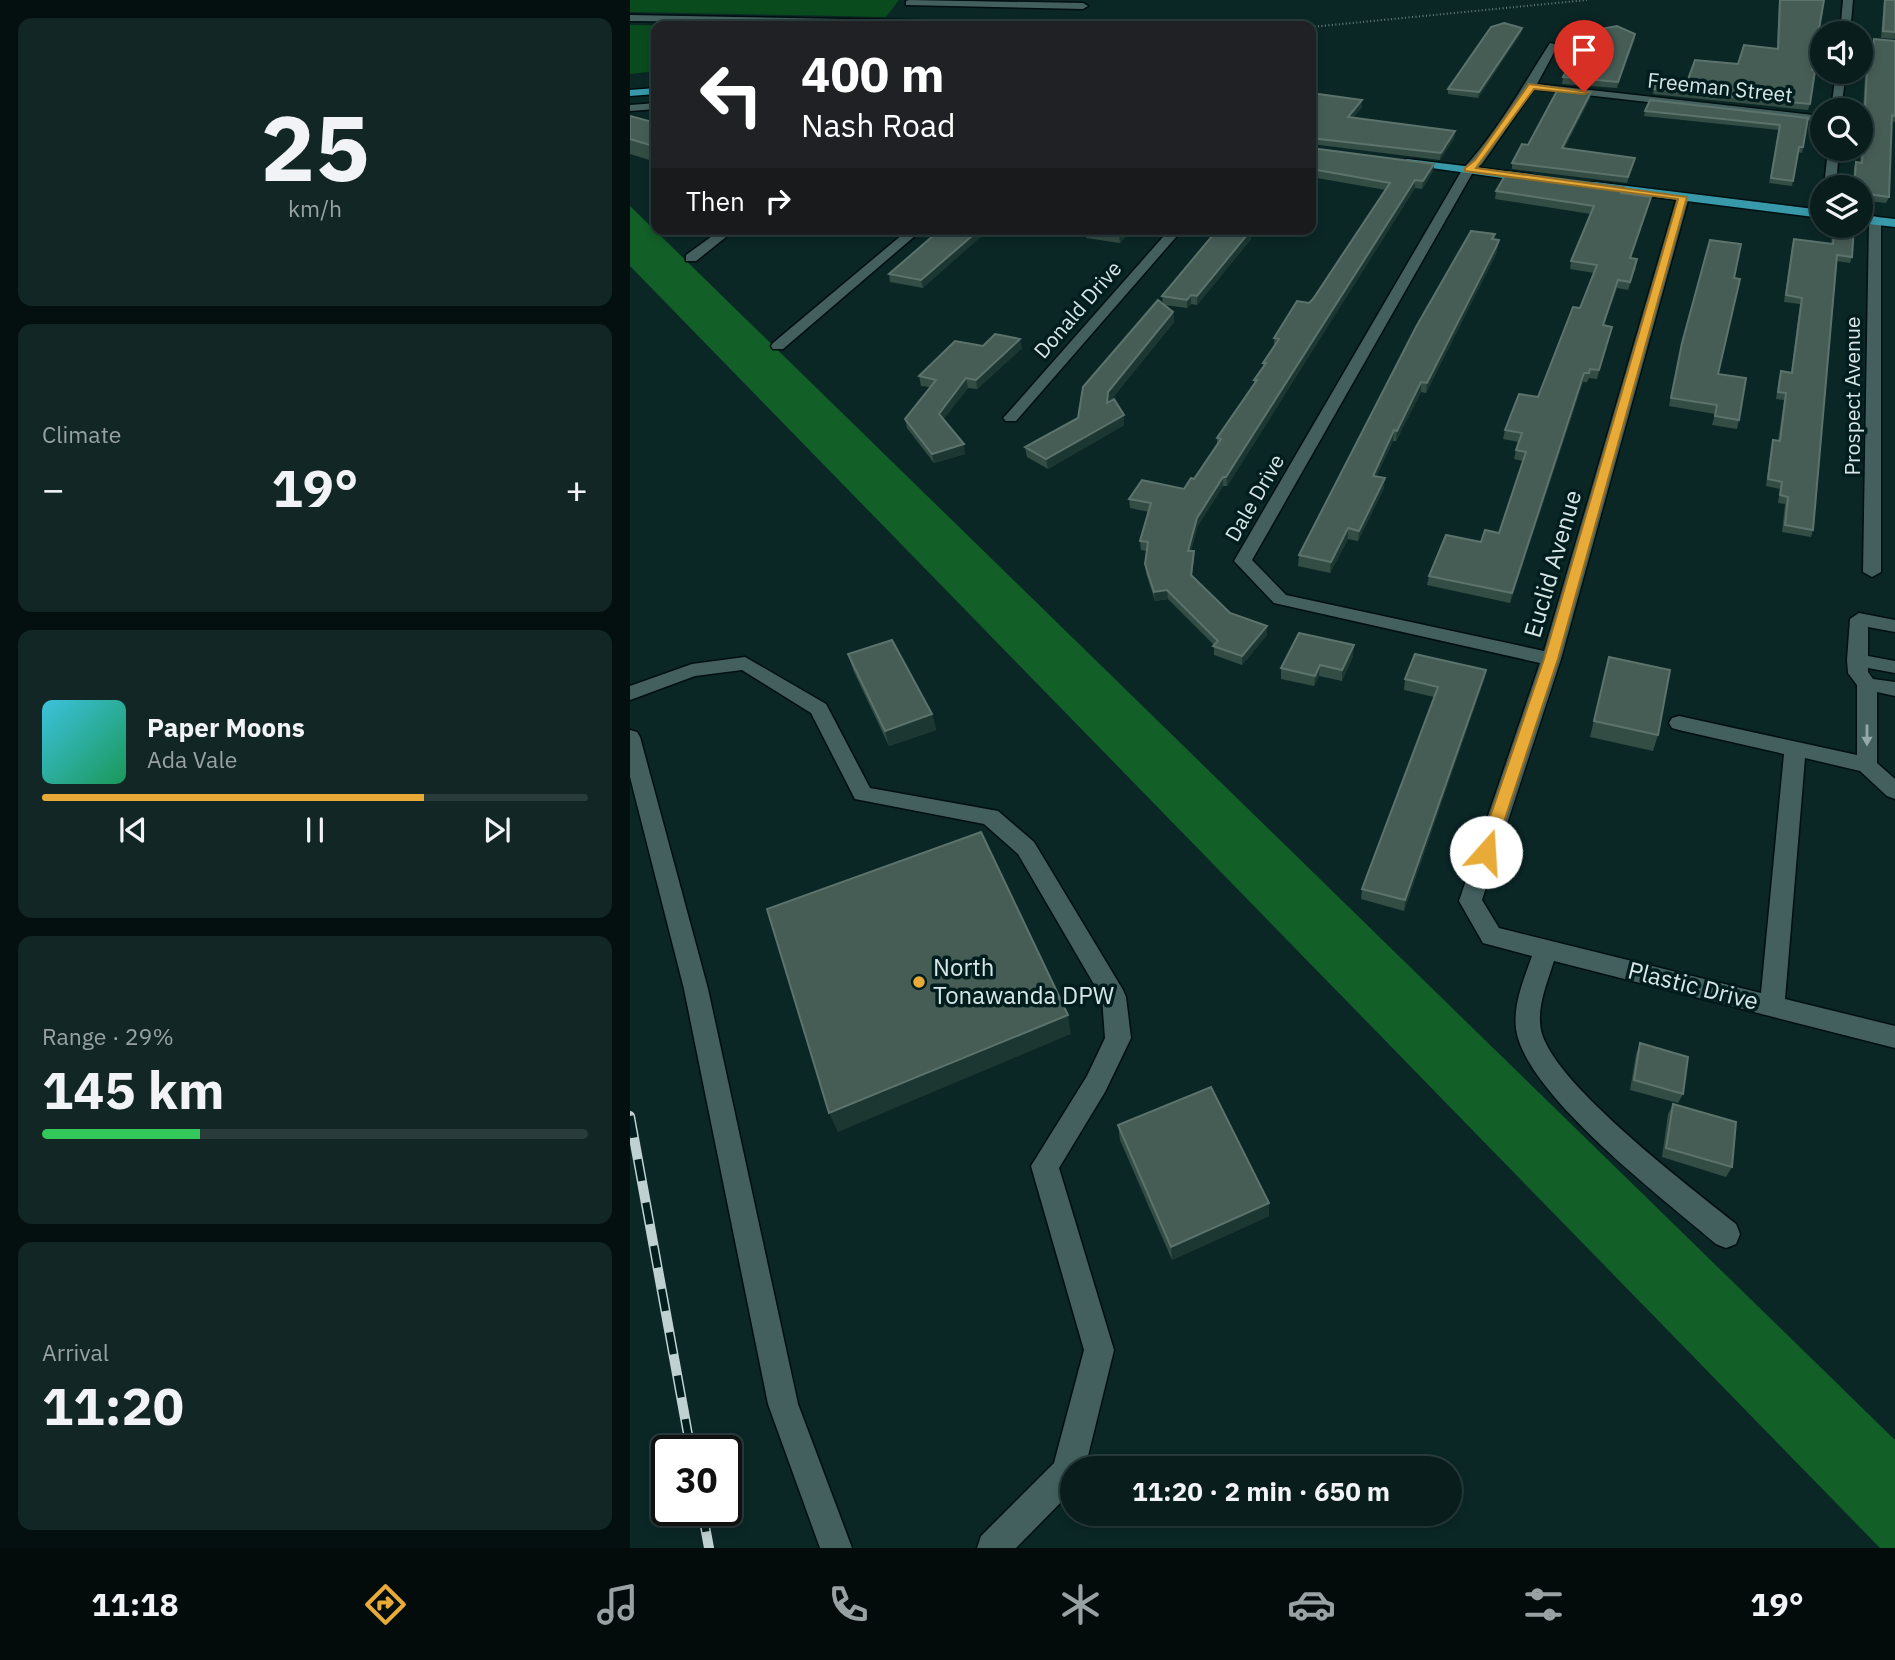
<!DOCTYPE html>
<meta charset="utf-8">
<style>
:root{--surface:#081d1c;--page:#112625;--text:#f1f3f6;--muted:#98a2a3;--line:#293b3b;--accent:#e8ab37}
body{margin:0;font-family:"IBM Plex Sans",sans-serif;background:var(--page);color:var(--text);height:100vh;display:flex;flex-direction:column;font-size:26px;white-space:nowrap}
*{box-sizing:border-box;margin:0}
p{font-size:23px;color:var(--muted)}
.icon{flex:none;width:38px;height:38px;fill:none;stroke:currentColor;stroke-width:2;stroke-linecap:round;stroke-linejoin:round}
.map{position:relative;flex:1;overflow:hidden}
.drawer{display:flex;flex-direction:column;gap:18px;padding:18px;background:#04100f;width:630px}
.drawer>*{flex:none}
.hud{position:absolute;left:21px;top:21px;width:665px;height:214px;border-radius:14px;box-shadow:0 4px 10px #0003,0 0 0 2px var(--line);background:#202124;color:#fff;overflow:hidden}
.fabs{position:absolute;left:1180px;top:21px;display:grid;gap:14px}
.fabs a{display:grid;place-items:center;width:63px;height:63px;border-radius:50%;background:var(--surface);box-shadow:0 4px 10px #0003,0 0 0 2px var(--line);font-size:35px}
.speed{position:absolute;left:21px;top:1435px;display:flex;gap:14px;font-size:35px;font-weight:700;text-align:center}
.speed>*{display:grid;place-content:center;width:91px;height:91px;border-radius:50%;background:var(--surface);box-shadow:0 4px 10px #0003,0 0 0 2px var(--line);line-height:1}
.speed .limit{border:4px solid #111;border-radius:10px;background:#fff;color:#111}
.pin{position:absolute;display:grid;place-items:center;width:60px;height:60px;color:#fff;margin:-72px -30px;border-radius:50% 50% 50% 0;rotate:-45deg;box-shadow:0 0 7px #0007}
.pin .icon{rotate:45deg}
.me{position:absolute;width:77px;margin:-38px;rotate:19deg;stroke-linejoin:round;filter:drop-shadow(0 0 5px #0008)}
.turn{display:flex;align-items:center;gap:24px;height:147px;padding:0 35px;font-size:32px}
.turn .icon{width:91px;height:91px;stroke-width:2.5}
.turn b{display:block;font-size:49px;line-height:60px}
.then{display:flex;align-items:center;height:66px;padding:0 35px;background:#0003;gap:14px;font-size:26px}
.big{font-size:52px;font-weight:800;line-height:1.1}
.drawer .card{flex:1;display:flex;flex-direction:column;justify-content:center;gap:10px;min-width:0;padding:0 24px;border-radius:14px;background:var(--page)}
.drawer .dial{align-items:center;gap:0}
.dial b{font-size:91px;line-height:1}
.song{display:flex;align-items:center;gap:21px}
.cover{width:84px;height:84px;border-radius:10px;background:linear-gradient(135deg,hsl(190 70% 55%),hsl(150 70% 35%))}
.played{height:7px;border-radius:4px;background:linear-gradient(90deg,var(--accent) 70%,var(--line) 70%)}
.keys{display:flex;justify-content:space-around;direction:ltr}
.heat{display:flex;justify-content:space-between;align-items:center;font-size:38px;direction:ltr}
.charge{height:10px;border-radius:5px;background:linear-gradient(90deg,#34c759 29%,var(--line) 0)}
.trip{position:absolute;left:430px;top:1456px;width:402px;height:70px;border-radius:35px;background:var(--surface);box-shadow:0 4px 10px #0003,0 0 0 2px var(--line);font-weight:800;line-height:70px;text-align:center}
.tab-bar{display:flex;height:112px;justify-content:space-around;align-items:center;background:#030c0b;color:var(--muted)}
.tab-bar .icon{width:49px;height:49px}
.tab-bar .on{color:var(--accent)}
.tab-bar b{font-size:32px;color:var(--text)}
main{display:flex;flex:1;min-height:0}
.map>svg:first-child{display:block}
.green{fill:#0a4b1d}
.forest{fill:#125f28}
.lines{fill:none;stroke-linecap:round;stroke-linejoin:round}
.minor-casing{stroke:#000f0f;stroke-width:3}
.major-casing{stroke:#000f0f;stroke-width:3}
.path{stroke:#6a8180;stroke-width:2;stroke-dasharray:1 2.5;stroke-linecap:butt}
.minor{fill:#43605f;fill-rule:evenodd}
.major{fill:#3899ab;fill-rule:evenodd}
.rail-casing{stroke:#bfd1d0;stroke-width:10}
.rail{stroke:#021d1d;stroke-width:7;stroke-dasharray:22;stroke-linecap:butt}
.wall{fill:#344d44}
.shaded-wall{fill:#1c3731}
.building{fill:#465d56;stroke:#5c736c;stroke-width:2}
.oneway{fill:#94aaa9}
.route{fill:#e8ab37;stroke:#976f24;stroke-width:2}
.poi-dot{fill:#e8ab37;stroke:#021d1d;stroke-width:2.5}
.labels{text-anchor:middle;stroke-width:7;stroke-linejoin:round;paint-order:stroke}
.far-street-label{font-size:21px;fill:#d7e7e6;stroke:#021d1d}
.street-label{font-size:24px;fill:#d7e7e6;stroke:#021d1d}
.poi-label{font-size:24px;fill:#d7e7e6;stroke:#021d1d;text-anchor:start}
</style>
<main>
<section class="drawer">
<div class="card dial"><b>25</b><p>km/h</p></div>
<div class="card"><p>Climate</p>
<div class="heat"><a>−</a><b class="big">19°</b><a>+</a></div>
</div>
<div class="card">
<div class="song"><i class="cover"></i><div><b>Paper Moons</b><p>Ada Vale</p></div></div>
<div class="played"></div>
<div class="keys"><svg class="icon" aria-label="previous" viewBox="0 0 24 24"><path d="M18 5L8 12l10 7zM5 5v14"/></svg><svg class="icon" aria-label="pause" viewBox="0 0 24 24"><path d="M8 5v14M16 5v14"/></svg><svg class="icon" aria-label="next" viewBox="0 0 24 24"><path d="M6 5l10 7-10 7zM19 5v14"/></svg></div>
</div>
<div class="card"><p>Range · 29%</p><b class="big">145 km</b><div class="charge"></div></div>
<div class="card"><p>Arrival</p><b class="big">11:20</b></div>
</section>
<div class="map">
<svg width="1265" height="1548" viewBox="0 0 1265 1548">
<rect width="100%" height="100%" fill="#0a2726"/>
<!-- green -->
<path class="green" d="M0,0H269L256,17L0,12Z
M0,25L106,26H26V71L0,74Z"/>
<!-- forest -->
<path class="forest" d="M0,206L1265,1440V1548H1250L0,266Z"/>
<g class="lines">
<defs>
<path id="minor" d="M279,0L453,3L458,6L453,9L276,5V1Z
M1213,0H1223L1220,33H1210Z
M0,15L423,23L428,26L0,21Z
M920,43L928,45L907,84L1192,116V122L904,89L852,164L843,172L622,560L656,595L914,651L1047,197L1057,194L1059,197L931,659L852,900L869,928L1131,993L1154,754L1049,730L1042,728L1039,723L1042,718L1049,716L1227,755V685L1218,673L1217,660L1220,619L1229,613L1265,620V632L1238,627V656L1265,661V673L1238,668V672L1243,679L1265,682V696L1247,692V763L1265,779V799L1257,796L1230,771L1175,758L1155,999L1265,1026V1048L924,961C917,983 905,1011 912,1034C929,1088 1059,1186 1106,1224L1110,1234L1106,1244L1096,1248L1086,1244C1035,1200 895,1094 886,1029C883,1004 894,979 902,956L853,943L829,901L910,663L644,603L604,561L832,170C867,132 892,87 920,43Z
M1206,72H1216L1211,110H1201Z
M26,103V109L0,111V105Z
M1198,149H1209L1206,187H1194Z
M1245,216L1251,220V572L1242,577L1233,572L1239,220Z
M92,229H106L66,261H56V255Z
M279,229H293L153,349H143L141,346L143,343Z
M540,229H553L386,421H376L373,418L376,415Z
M115,657L196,704L240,788L368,811L404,842L493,990L496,997L501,1038L475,1092L429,1168L484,1350L455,1468H443V1490L386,1548H347L351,1536L424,1463L454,1350L401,1166L457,1076L475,1038L472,998L388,854L354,824L225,799L181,713L112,670L65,676L0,700V686L62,664Z
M0,730L7,732L10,737L78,989L168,1404L222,1548H190L138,1404L54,989L0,777Z"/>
<path id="major" d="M26,88V94L0,96V90Z
M777,159L901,174L907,178L901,182L773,164L771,162Z
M965,182L1192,210V218L961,189V183Z
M1230,215L1265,219V227L1230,223Z"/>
</defs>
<!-- minor casing -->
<use href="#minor" class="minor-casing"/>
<!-- major casing -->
<use href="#major" class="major-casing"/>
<!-- path -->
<path class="path" d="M681,27L957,0"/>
<!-- minor -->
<use href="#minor" class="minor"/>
<!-- major -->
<use href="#major" class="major"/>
<defs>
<path id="rail" d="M0,1116L61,1451
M72,1510L79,1548"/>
</defs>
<!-- rail casing -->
<use href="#rail" class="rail-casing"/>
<!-- rail -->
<use href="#rail" class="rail"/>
</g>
<!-- wall -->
<path class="wall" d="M1149,0H1194L1182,70L1180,104L1178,110L1023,94L1024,89L1057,82L1108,64L1147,49Z
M1254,0H1265V39L1251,38Z
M892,28L891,33L848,98L818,94V89Z
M971,29L1005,34L1004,41L987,88L932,84L933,77Z
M1244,39L1265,41V122L1261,121L1259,197L1256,203L1230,200V187H1223L1224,168L1226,162L1230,163L1236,57L1238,52H1242Z
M961,92L960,98L934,149L1005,158L997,183L882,169V163L898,145Z
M681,93L732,100V107L723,118L825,131L824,138L810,160L681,144Z
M1015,111L1178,118L1173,147L1172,153L1168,152L1162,186L1139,183L1149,130L1014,116Z
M0,116L26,123V162L0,154Z
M681,148L804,164L803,171L792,189L785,188L597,486H593L567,527L561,551L564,560L562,577L600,613L637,626V635L612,665L584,655V645L538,599L525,601L516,573L515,564L517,551L511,550L510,541L519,512L500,508L499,499L554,489L564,479L587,444V438L624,384V380L633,367V363L644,347V338L683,299L756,190L681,177Z
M866,191L993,194L1019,205L1001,258L1006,267L998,290L987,288L974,325L982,327L967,379L959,378L957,382H953L880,603L797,585L799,576L851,542L869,533L893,461L884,459L886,450L889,442L873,439L875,430L908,397L950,308L964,273L940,269L941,261L961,214L865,199Z
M1203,226H1224L1222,257L1220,263L1207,261L1183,530L1181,537L1152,532L1155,504L1148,503L1150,489L1136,486L1141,447L1143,440L1148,441L1154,400L1146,399L1149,378L1151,371L1161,372L1170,304L1154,302L1162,245L1164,239L1201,244Z
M311,229L293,288L260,282L259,274Z
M503,229L490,243L456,238V230Z
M621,230V239L567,305L561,304L557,308L534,305L543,312L544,322L480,401L494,425L418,469L397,457L395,447L448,418L533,304L532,296Z
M865,234L864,239L869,240L866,254L796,393L791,392L766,441H763L746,477L754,488L728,541L718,539L700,573L668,566L669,555Z
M1104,278L1088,374L1109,420L1107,429L1082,425L1085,414L1039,406L1052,343Z
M353,346L392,348L347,389L338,388L313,419L335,454L304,463L277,428L275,419L300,387L291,386L289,376Z
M218,654L302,714L306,730L259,746L223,670Z
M723,656L712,681L689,676L684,686L651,679V668Z
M979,657L1028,735L1023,751L960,737Z
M856,670L854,680L774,911L731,899L732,889L804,697L774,690L775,679Z
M1010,1043L1053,1094L1048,1103L1000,1090L1006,1054Z
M1043,1104L1102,1167L1096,1177L1032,1157L1038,1114Z
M488,1125L639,1216L542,1260L490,1140Z"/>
<!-- shaded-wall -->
<path class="shaded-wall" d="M892,28L891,33L848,98L849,92Z
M1005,34L1004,41L987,88L988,82Z
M961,92L960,98L931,154L932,148Z
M732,100V107L718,125V117Z
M825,131L824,138L810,160L811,153Z
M804,164L803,171L792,189L793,181Z
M785,180V188L597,486L596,477Z
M1021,197L1019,205L999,266L1000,258Z
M350,229H360L293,288L291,280Z
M495,229H503L490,243L489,235Z
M621,230V239L567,305V296Z
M869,240L866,254L796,393L797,383Z
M988,280L987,288L971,334L973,325Z
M561,295V304L557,308V300Z
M543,312L544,322L479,402L477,403L478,392Z
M982,327L980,335L967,379L969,370Z
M390,339L392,348L347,389L346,380Z
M954,373L953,382L880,603L882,593Z
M336,378L338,388L311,423L309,414Z
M791,382V392L766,441L767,431Z
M494,415V425L418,469L416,459Z
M764,430L763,441L742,486L743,476Z
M334,444L335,454L304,463L302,454Z
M593,477V486L567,527L559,560L558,551L567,518Z
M755,478L754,488L728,541L729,531Z
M718,528V539L700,573L701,562Z
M537,590L538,599L525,601L524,592Z
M637,626V635L612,665V656Z
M724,645L723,656L712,681V670Z
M690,665L689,676L684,686L685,676Z
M856,670L854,680L774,911L775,900Z
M302,714L306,730L259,746L255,731Z
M438,1015L441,1034L208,1132L199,1113Z
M639,1203V1216L542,1260L541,1247Z"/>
<!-- building -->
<path class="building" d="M1150,0H1194L1182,70L1185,71L1180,104L1024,89L1027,79L1057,82L1065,60L1108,64L1114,45L1148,49Z
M1255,0H1265V32L1253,31Z
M874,23L892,28L849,92L818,89L861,27Z
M961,25L971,29L987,26L1005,34L988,82L933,77Z
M1244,39L1265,41V116L1262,115L1259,197L1230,193V187H1224L1226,162L1232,163L1238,52H1243Z
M928,89L961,92L932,148L1005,158L998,177L882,163L892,144L898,145Z
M681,93L732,100L718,117L825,131L811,153L681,138Z
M1020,100L1178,118L1173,147H1169L1163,181L1141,178L1150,125L1015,111Z
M0,116L26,123V147L0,139Z
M681,148L804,164L793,181L785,180L596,477H593L567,518L558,551H564L561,575L600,613L637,626L612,656L583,646L588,641L537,590L524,592L515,564L518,542L510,541L521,503L499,499L512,480L554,489L561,478L564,479L591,439L587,438L627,380H624L636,363H633L649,339L644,338L667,301L679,303L683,299L760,183L681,169Z
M877,172L994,187L991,193L1021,197L1000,258L1007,259L1000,282L988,280L973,325L982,327L969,370L960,369L959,373H954L882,593L799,576L816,535L851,542L855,530L869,533L896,452L886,450L892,433L875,430L889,394L908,397L943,307L950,308L967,265L941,261L964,206L866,191Z
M1205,226H1224L1222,257L1207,255L1183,530L1155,525L1158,497L1150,495L1152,482L1138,479L1143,440L1150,441L1156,393L1148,392L1151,371L1162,373L1172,298L1156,295L1164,239L1203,244Z
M311,229H350L291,280L259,274Z
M456,229H495L489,235Z
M588,229L621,230L567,296L561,295L557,300L532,296Z
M841,231L865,234L862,239L869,240L867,245L797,383L791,382L767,431L764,430L743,476L755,478L729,531L718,528L701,562L669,555L786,327Z
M1080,240L1111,244L1104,278L1110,279L1088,374L1116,378L1109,420L1085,416L1087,405L1041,398L1052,343Z
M528,300L543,312L478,392L477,403L484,399L494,415L416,459L395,447L448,418L453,387Z
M365,334L390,339L346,380L336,378L309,414L334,444L302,454L275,419L306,380L289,376L325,341L353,346Z
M669,633L724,645L712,670L690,665L685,676L651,668Z
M262,640L302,714L255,731L218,654Z
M785,654L856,670L775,900L732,889L808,687L775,679Z
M979,657L1040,670L1028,735L964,721Z
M351,832L438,1015L199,1113L137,909Z
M1010,1043L1058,1057L1053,1094L1004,1080Z
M581,1087L639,1203L541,1247L488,1125Z
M1043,1104L1106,1122L1102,1167L1036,1148Z"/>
<!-- one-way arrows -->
<defs><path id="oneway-solid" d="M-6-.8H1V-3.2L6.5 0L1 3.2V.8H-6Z" transform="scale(1.75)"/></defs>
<use class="oneway" href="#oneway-solid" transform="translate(1237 735) rotate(90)"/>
<!-- route -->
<path class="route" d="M899,84L958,92L954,94L904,89L846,168L1057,197L928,659L864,852L862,857H850L848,852L914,659L1048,199L835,171V168L845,160Z"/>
<!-- markers -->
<circle class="poi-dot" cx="289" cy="982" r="7"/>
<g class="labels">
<!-- far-street labels -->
<g class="far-street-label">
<text transform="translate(1090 88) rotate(6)" y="7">Freeman Street</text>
<text transform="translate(448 310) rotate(-49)" y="7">Donald Drive</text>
<text transform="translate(1223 396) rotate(-90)" y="7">Prospect Avenue</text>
<text transform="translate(625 498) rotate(-60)" y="7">Dale Drive</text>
</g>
<!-- street labels -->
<g class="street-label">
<text transform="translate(923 564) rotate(-74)" y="8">Euclid Avenue</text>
<text transform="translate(1063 986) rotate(14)" y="8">Plastic Drive</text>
</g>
<!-- poi labels -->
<g class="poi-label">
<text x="303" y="976">North<tspan x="303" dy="28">Tonawanda DPW</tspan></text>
</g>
</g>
</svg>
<div class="fabs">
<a><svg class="icon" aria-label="sound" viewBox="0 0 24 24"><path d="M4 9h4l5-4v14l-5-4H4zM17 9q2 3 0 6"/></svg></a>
<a><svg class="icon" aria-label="search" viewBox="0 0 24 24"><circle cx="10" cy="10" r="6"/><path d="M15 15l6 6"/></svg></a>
<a><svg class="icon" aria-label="layers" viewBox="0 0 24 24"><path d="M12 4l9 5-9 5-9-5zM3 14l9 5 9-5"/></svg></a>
</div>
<div class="speed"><div class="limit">30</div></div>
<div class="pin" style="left:954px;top:92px;background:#d93025"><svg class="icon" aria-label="arrive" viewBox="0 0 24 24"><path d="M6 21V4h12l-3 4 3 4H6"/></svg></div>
<svg class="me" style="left:856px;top:852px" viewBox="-20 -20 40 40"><circle r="19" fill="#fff"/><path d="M0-13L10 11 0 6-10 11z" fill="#e8ab37"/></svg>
<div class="trip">11:20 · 2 min · 650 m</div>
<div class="hud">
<div class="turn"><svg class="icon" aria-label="left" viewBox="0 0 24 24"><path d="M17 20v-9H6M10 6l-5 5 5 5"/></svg><div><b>400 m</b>Nash Road</div></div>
<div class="then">Then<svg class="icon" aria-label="right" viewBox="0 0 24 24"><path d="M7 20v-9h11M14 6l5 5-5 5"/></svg></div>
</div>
</div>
</main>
<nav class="tab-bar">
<b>11:18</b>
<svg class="icon on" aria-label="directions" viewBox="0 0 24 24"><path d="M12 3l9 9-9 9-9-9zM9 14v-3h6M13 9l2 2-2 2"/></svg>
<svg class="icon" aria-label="music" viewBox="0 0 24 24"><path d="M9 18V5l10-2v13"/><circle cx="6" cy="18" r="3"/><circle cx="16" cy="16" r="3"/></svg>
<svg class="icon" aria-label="phone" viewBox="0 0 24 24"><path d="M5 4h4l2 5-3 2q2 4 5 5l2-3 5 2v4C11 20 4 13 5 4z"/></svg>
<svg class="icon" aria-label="climate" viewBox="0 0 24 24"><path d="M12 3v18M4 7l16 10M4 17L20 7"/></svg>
<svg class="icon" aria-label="car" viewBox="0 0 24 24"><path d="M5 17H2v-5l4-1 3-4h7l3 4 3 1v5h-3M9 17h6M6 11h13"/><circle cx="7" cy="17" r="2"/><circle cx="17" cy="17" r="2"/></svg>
<svg class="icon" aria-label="filters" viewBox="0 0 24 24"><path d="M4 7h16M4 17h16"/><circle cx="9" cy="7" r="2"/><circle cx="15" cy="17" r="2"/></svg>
<b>19°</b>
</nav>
